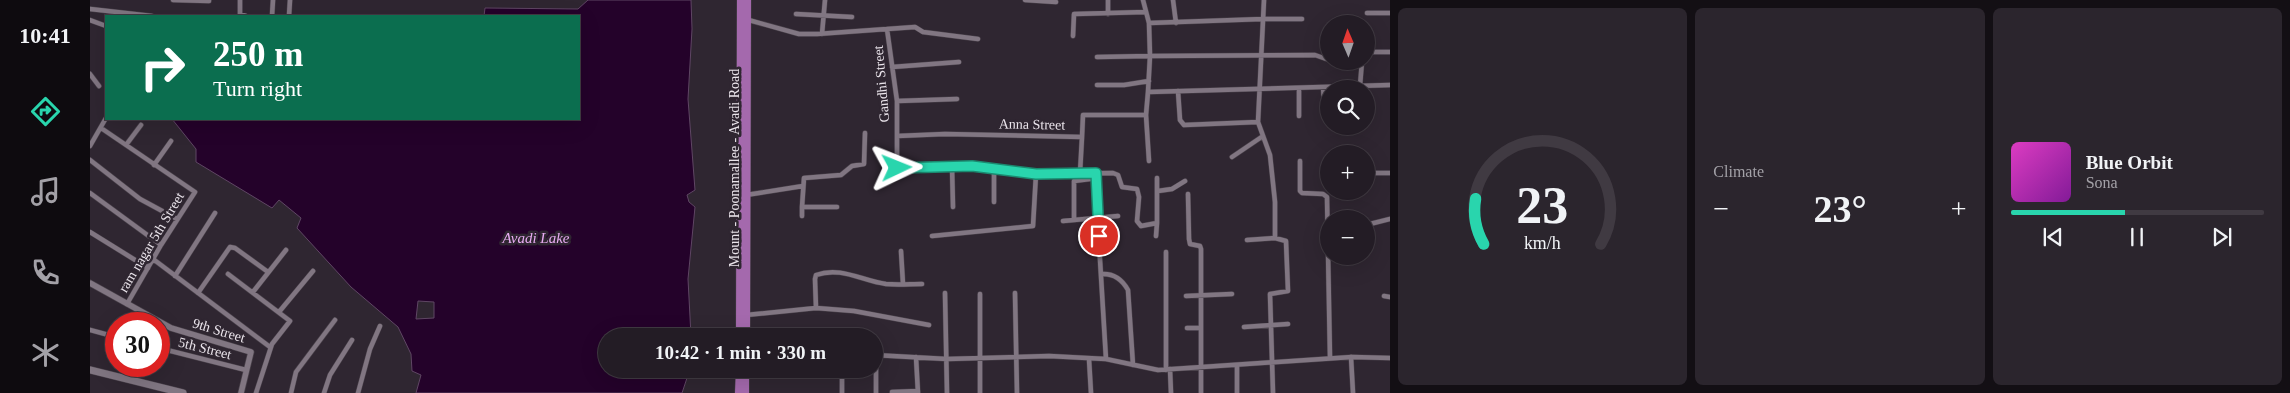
<!DOCTYPE html>
<meta charset="utf-8">
<style>
:root{--surface:#231c25;--page:#2b252d;--text:#f1f3f6;--muted:#a3a1a7;--line:#403a42;--accent:#29d5ad}
body{margin:0;font-family:Georgia,serif;background:var(--page);color:var(--text);height:100vh;display:flex;flex-direction:column;font-size:19px;white-space:nowrap}
*{box-sizing:border-box;margin:0}
p{font-size:16px;color:var(--muted)}
.icon{flex:none;width:28px;height:28px;fill:none;stroke:currentColor;stroke-width:2;stroke-linecap:round;stroke-linejoin:round}
.map{position:relative;flex:1;overflow:hidden}
.side{display:flex;flex-direction:column;gap:8px;padding:8px;background:#130f14;width:900px}
.side>*{flex:none}
.hud{position:absolute;left:15px;top:15px;width:475px;height:105px;border-radius:0px;box-shadow:0 5px 20px #0002,0 0 0 1px var(--line);background:#0b6e4f;color:#fff;overflow:hidden}
.needle{width:32px;rotate:358deg}
.controls{position:absolute;left:1230px;top:15px;display:grid;gap:10px}
.controls a{display:grid;place-items:center;width:55px;height:55px;border-radius:50%;background:var(--surface);box-shadow:0 5px 20px #0002,0 0 0 1px var(--line);font-size:25px}
.speed{position:absolute;left:15px;top:312px;display:flex;gap:10px;font-size:25px;font-weight:700;text-align:center}
.speed>*{display:grid;place-content:center;width:65px;height:65px;border-radius:50%;background:var(--surface);box-shadow:0 5px 20px #0002,0 0 0 1px var(--line);line-height:1}
.speed .limit{border:8px solid #d22;background:#fff;color:#111}
.pin{position:absolute;display:grid;place-items:center;width:42px;height:42px;color:#fff;margin:-21px;border:2px solid #fff;border-radius:50%;box-shadow:0 1px 5px #0007}
.me{position:absolute;width:55px;margin:-28px;rotate:88deg;stroke-linejoin:round;filter:drop-shadow(0 0 4px #0008)}
.turn{display:flex;align-items:center;gap:18px;height:105px;padding:0 25px;font-size:22px}
.turn .icon{width:65px;height:65px;stroke-width:2.5}
.turn b{display:block;font-size:35px;line-height:42px}
.big{font-size:38px;font-weight:600;line-height:1.1}
.side .tile{flex:1;display:flex;flex-direction:column;justify-content:center;gap:8px;min-width:0;padding:0 18px;border-radius:8px;background:var(--page)}
.side .dial{align-items:center;gap:0}
.dial svg{height:130px;overflow:visible;fill:none;stroke:var(--line);stroke-width:7;stroke-linecap:round;text-anchor:middle}
.dial text{fill:var(--text);stroke:none}
.song{display:flex;align-items:center;gap:15px}
.cover{width:60px;height:60px;border-radius:8px;background:linear-gradient(135deg,hsl(310 70% 55%),hsl(290 70% 35%))}
.played{height:5px;border-radius:2px;background:linear-gradient(90deg,var(--accent) 45%,var(--line) 45%)}
.keys{display:flex;justify-content:space-around;direction:ltr}
.heat{display:flex;justify-content:space-between;align-items:center;font-size:28px;direction:ltr}
.side .tiles{flex:1;display:grid;gap:8px;grid-template-columns:repeat(3,1fr)}
.trip{position:absolute;left:508px;top:328px;width:285px;height:50px;border-radius:25px;background:var(--surface);box-shadow:0 5px 20px #0002,0 0 0 1px var(--line);font-weight:600;line-height:50px;text-align:center}
main{display:flex;flex:1;min-height:0}
.menu{display:flex;flex-direction:column;width:90px;justify-content:space-around;align-items:center;background:#0e0b0f;color:var(--muted)}
.menu .icon{width:35px;height:35px}
.menu .on{color:var(--accent)}
.menu b{font-size:22px;color:var(--text)}
.map>svg:first-child{display:block}
.water{fill:#24022a;stroke:#5f4664;fill-rule:evenodd}
.lines{fill:none;stroke-linecap:round;stroke-linejoin:round}
.minor-casing{stroke:#4a424b;stroke-width:5.5}
.tertiary-casing{stroke:#4a424b;stroke-width:7}
.secondary-casing{stroke:#4a424b;stroke-width:8}
.primary-casing{stroke:#4a424b;stroke-width:9}
.minor{stroke:#817682;stroke-width:4.5}
.tertiary{stroke:#817682;stroke-width:5.5}
.secondary{stroke:#817682;stroke-width:7}
.primary{stroke:#a469ad;stroke-width:8}
.route-casing{stroke:#1b8a70;stroke-width:12}
.route{stroke:#29d5ad;stroke-width:9}
.labels{text-anchor:middle;stroke-width:5;stroke-linejoin:round;paint-order:stroke}
.street-label{font-size:14px;fill:#eae4eb;stroke:#2f2631}
.water-label{font-size:15px;font-style:italic;fill:#e7abf1;stroke:#2f2631}
</style>
<main>
<nav class="menu">
<b>10:41</b>
<svg class="icon on" aria-label="directions" viewBox="0 0 24 24"><path d="M12 3l9 9-9 9-9-9zM9 14v-3h6M13 9l2 2-2 2"/></svg>
<svg class="icon" aria-label="music" viewBox="0 0 24 24"><path d="M9 18V5l10-2v13"/><circle cx="6" cy="18" r="3"/><circle cx="16" cy="16" r="3"/></svg>
<svg class="icon" aria-label="phone" viewBox="0 0 24 24"><path d="M5 4h4l2 5-3 2q2 4 5 5l2-3 5 2v4C11 20 4 13 5 4z"/></svg>
<svg class="icon" aria-label="climate" viewBox="0 0 24 24"><path d="M12 3v18M4 7l16 10M4 17L20 7"/></svg>
</nav>
<div class="map">
<svg width="1300" height="393" viewBox="0 0 1300 393">
<rect width="100%" height="100%" fill="#2f2631"/>
<!-- water -->
<path class="water" d="M498,0H601L602,29L598,99L605,190L597,195L599,202L605,207L598,279L601,336H516V369H600L592,393H326L331,375L322,371L321,354L308,327L261,287L207,228L211,218L189,200L182,208L106,162V149L82,119H489V16H394L395,8L488,9ZM328,301L344,302V318L326,319Z"/>
<g class="lines">
<defs>
<path id="minor" d="M83,0L119,1
M150,0V14L156,16
M935,0L966,2
M1018,0V14
M1053,0L1059,23
M1083,0L1086,23
M1174,0L1168,122L1180,155L1185,202V238
M0,9L62,16
M1277,13H1300
M706,14L762,17
M182,16L183,0
M199,16L200,0
M655,19L709,34H727L825,27L833,32L888,39
M0,20L16,26
M797,29L807,101V167L882,166L946,174L1023,173L1028,175L1032,187L1047,189L1049,197L1047,221L1051,226L1067,223V178
M732,34L735,0
M983,36L984,14L1056,12
M1276,52H1300
M1007,57L1060,56L1059,23L1173,19H1212
M802,67L869,62
M0,74L9,86
M1007,85H1034L1059,81
M1270,86L1272,61
M1233,87L1235,115
M1209,88V116
M1088,91L1090,120L1094,125L1168,122
M1058,92L1060,56L1225,55L1239,60
M807,101L867,99
M11,128L105,192L71,245L37,304
M807,136L855,134L992,137L993,115H1056
M36,145L51,125
M0,146L16,118
M1142,157L1173,136
M0,160L50,199L87,219
M1059,161L1056,115L1058,92L1300,85
M1210,161V191L1212,193L1233,194L1237,197L1240,358
M64,165L81,141
M862,166L863,207
M904,167V202
M990,173L992,137
M1276,173H1300
M1239,175L1237,180L1239,186
M1005,177L1016,359
M1068,191L1082,189L1095,181
M0,193L71,245
M1098,194L1099,239L1100,244L1110,246L1111,249V393
M656,195L713,186
M747,207H712L714,178L751,175L762,166L774,164L775,133
M712,216V207
M984,220V181L1000,179L1005,177
M973,221L1028,216
M1276,225L1300,219
M0,232L58,268
M842,236L943,226L946,174
M1066,236L1067,223
M1157,240L1185,238L1196,241L1198,291L1180,294L1183,393
M811,251L813,284
M1076,252V370
M63,259L180,347
M138,274L200,321L182,344L166,393
M1011,274C1024,273 1032,279 1038,290L1043,365
M85,276L125,213
M163,292L196,250
M108,293L140,247L145,248L178,272
M855,293L857,393
M925,293L927,393
M890,294V393
M1096,296L1142,294
M1294,296L1300,297
M726,308L764,311L839,325
M189,312L223,271
M656,315L726,308L725,279L726,275C751,266 772,281 796,284C808,285 820,284 832,284
M1154,327L1198,324
M1097,328H1111
M0,330L26,337
M69,348L156,370
M784,355L857,359L959,356L1016,359L1068,370L1262,357L1300,358
M826,357L828,393
M1261,357L1263,393
M999,359L1001,393
M752,369V393
M1080,369L1081,393
M802,392L828,391
M201,393L206,372L245,320
M234,393L240,375L262,340
M268,393L280,349L290,326
M786,393V355
M1147,393V365"/>
<path id="tertiary" d="M0,283L81,328L161,352L151,393"/>
<path id="secondary" d="M0,370L93,393"/>
<path id="primary" d="M650,336L651,0
M656,336L657,0
M655,369V393
M649,393L650,369"/>
</defs>
<!-- minor casing -->
<use href="#minor" class="minor-casing"/>
<!-- tertiary casing -->
<use href="#tertiary" class="tertiary-casing"/>
<!-- secondary casing -->
<use href="#secondary" class="secondary-casing"/>
<!-- primary casing -->
<use href="#primary" class="primary-casing"/>
<!-- minor -->
<use href="#minor" class="minor"/>
<!-- tertiary -->
<use href="#tertiary" class="tertiary"/>
<!-- secondary -->
<use href="#secondary" class="secondary"/>
<!-- primary -->
<use href="#primary" class="primary"/>
</g>
<g class="lines">
<defs>
<path id="route" d="M807,168L882,166L946,174L1006,173L1009,236"/>
</defs>
<!-- route casing -->
<use href="#route" class="route-casing"/>
<!-- route -->
<use href="#route" class="route"/>
</g>
<g class="labels">
<!-- street labels -->
<g class="street-label">
<text transform="translate(791 84) rotate(-95)" y="5">Gandhi Street</text>
<text transform="translate(942 124) rotate(1)" y="5">Anna Street</text>
<text transform="translate(644 168) rotate(-90)" y="5">Mount - Poonamallee - Avadi Road</text>
<text transform="translate(61 242) rotate(-59)" y="5">ram nagar 5th Street</text>
<text transform="translate(129 330) rotate(17)" y="5">9th Street</text>
<text transform="translate(115 348) rotate(14)" y="5">5th Street</text>
</g>
<!-- water labels -->
<g class="water-label">
<text x="446" y="243">Avadi Lake</text>
</g>
</g>
</svg>
<div class="controls">
<a><svg class="needle" viewBox="-14 -14 28 28"><path d="M0-13l5 13h-10z" fill="#e53935"/><path d="M0 13l5-13h-10z" fill="#a3a1a7"/></svg></a>
<a><svg class="icon" aria-label="search" viewBox="0 0 24 24"><circle cx="10" cy="10" r="6"/><path d="M15 15l6 6"/></svg></a>
<a>+</a>
<a>−</a>
</div>
<div class="speed"><div class="limit">30</div></div>
<div class="pin" style="left:1009px;top:236px;background:#d93025"><svg class="icon" aria-label="arrive" viewBox="0 0 24 24"><path d="M6 21V4h12l-3 4 3 4H6"/></svg></div>
<svg class="me" style="left:807px;top:168px" viewBox="-20 -20 40 40"><path d="M0-17L14 15 0 8-14 15z" fill="#29d5ad" stroke="#fff" stroke-width="4"/></svg>
<div class="trip">10:42 · 1 min · 330 m</div>
<div class="hud">
<div class="turn"><svg class="icon" aria-label="right" viewBox="0 0 24 24"><path d="M7 20v-9h11M14 6l5 5-5 5"/></svg><div><b>250 m</b>Turn right</div></div>
</div>
</div>
<section class="side">
<div class="tiles">
<div class="tile dial"><svg viewBox="0 0 100 80">
<path d="M14 69A42 42 0 1 1 86 69"/>
<path d="M14 69A42 42 0 0 1 9 41" stroke="#29d5ad"/>
<text x="50" y="56" font-size="32" font-weight="700">23</text>
<text x="50" y="72" font-size="11">km/h</text>
</svg></div>
<div class="tile"><p>Climate</p>
<div class="heat"><a>−</a><b class="big">23°</b><a>+</a></div>
</div>
<div class="tile">
<div class="song"><i class="cover"></i><div><b>Blue Orbit</b><p>Sona</p></div></div>
<div class="played"></div>
<div class="keys"><svg class="icon" aria-label="previous" viewBox="0 0 24 24"><path d="M18 5L8 12l10 7zM5 5v14"/></svg><svg class="icon" aria-label="pause" viewBox="0 0 24 24"><path d="M8 5v14M16 5v14"/></svg><svg class="icon" aria-label="next" viewBox="0 0 24 24"><path d="M6 5l10 7-10 7zM19 5v14"/></svg></div>
</div>
</div>
</section>
</main>
